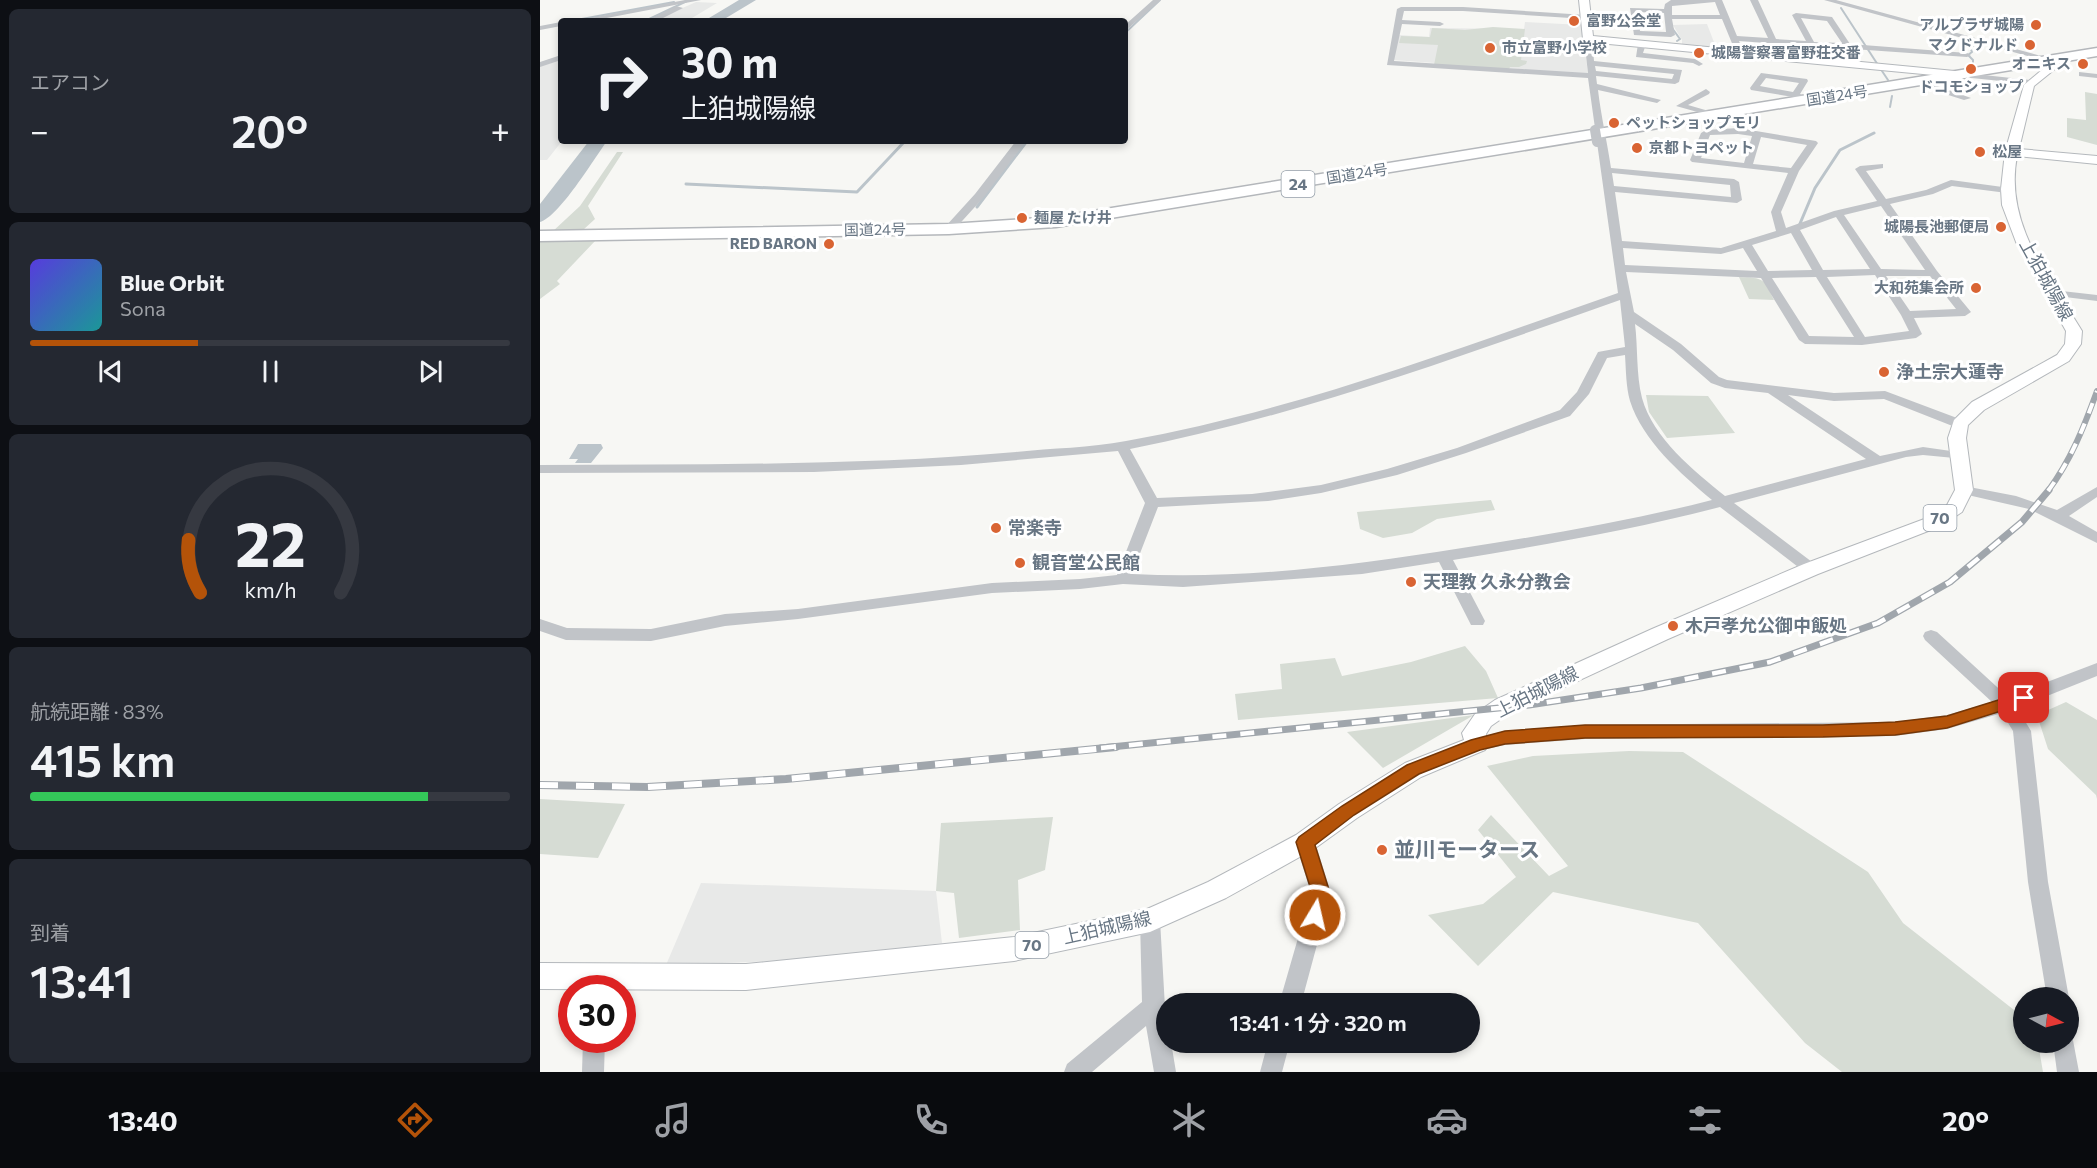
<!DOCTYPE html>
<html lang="ja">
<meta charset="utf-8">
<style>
:root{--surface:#171b24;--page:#242831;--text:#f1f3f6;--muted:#9ea1a6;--line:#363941;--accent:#b45309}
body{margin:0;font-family:Commissioner,"Noto Sans JP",sans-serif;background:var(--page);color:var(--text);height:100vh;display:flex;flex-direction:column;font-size:22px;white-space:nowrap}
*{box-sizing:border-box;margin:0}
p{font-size:20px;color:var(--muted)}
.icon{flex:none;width:33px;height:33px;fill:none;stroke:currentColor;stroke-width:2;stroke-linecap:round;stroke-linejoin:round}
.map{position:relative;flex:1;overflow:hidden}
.side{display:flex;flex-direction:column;gap:9px;padding:9px;background:#0d0f14;width:540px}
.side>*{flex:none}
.banner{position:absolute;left:18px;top:18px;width:570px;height:126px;border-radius:6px;box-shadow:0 3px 9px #0003;background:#171b24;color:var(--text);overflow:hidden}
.needle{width:39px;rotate:97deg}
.fabs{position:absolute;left:1473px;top:987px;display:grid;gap:12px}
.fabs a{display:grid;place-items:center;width:66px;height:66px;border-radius:50%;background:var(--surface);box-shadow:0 3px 9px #0003;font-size:30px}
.speed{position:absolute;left:18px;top:975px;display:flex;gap:12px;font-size:30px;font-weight:700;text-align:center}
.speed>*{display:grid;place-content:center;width:78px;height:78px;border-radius:50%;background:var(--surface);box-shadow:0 3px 9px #0003;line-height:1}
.speed .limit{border:9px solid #d22;background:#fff;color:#111}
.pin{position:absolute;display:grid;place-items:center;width:51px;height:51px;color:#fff;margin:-26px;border-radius:12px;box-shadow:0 3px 9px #0006}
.me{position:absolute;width:66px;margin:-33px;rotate:9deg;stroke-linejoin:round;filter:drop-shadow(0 0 4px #0008)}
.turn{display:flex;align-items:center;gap:21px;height:126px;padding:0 24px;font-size:27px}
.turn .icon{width:78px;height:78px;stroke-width:2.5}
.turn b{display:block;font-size:42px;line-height:51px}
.big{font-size:45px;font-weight:600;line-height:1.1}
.side .tile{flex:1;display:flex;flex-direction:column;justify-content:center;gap:9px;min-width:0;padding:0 21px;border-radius:9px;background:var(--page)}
.side .dial{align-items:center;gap:0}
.dial svg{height:156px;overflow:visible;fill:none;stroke:var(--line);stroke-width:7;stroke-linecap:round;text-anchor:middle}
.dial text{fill:var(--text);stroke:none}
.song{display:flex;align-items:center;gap:18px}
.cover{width:72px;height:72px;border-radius:9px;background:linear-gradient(135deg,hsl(250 70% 55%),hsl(180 70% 35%))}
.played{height:6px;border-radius:3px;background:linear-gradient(90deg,var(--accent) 35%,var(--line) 35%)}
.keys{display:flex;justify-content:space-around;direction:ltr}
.heat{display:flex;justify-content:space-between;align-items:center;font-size:33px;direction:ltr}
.charge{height:9px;border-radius:4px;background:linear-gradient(90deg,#34c759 83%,var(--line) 0)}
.trip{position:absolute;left:616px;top:993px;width:324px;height:60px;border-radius:30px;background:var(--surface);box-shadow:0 3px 9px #0003;font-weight:600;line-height:60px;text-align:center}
.tabs{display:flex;height:96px;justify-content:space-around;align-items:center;background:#090b0e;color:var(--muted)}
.tabs .icon{width:42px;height:42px}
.tabs .current{color:var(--accent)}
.tabs b{font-size:27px;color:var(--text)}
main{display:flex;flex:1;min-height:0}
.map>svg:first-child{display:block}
.built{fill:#e8e9e8}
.green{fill:#d6dcd4}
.water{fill:#bbc4ca}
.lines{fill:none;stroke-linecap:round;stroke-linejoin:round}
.stream-far1{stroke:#bbc4ca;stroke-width:2}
.stream{stroke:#bbc4ca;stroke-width:3}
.river{fill:#bbc4ca;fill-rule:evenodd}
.major-casing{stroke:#b4b8bc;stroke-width:2}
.highway-casing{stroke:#b4b7bb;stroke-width:3}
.minor{fill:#c1c4c8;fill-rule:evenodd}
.major{fill:#fff;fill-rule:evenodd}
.highway{fill:#fff;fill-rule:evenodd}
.rail-far2-casing{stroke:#a0a6ac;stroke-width:6}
.rail-far1-casing{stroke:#a0a6ac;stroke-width:7}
.rail-casing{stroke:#a0a6ac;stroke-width:8}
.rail-far2{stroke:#fff;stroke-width:4;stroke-dasharray:11;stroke-linecap:butt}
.rail-far1{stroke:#fff;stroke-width:4.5;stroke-dasharray:14;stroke-linecap:butt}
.rail{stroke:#fff;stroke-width:6;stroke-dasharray:18;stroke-linecap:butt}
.minor-bridge{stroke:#c1c4c8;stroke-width:10}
.route{fill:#b45309;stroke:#753606;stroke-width:1.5}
.poi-dot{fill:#d96433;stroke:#fff;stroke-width:2}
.labels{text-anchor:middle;stroke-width:6;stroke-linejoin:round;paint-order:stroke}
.far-poi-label{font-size:15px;font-weight:bold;fill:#687684;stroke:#fff;text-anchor:start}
.far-street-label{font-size:15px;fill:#687684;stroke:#fff}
.shield{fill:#fff;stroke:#959fa9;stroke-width:1.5}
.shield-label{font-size:16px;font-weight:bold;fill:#687684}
.street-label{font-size:18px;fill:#687684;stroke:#fff}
.poi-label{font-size:18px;font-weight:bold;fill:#687684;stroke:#fff;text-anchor:start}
.near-poi-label{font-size:21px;font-weight:bold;fill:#687684;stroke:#fff;text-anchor:start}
</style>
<main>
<section class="side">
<div class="tile"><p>エアコン</p>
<div class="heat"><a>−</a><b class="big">20°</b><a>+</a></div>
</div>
<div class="tile">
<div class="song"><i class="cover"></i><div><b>Blue Orbit</b><p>Sona</p></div></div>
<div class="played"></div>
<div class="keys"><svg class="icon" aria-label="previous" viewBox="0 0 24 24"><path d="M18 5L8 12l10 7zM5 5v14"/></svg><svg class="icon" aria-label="pause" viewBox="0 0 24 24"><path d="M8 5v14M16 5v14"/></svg><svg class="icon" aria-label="next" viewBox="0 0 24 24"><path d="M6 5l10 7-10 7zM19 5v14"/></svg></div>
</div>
<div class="tile dial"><svg viewBox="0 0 100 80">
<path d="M14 69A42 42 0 1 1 86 69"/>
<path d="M14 69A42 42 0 0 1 8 42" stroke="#b45309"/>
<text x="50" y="56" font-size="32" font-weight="700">22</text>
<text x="50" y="72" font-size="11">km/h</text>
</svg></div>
<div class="tile"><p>航続距離 · 83%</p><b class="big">415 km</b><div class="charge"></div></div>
<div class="tile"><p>到着</p><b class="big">13:41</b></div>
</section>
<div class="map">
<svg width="1557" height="1072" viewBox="0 0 1557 1072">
<rect width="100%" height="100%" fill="#f7f7f4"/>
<!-- built -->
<path class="built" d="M156,2L177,3L147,21H113Z
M985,22L1042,25L1048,74L853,60L859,35L889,37L890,28L984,29Z
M1167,24L1177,50L1142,47V40L1133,25Z
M21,58L22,141L7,160H0V66Z
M161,883L396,891L402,943L264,960L126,965Z"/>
<!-- green -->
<path class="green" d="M953,27L985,29L981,60L987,61L986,64L979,67H970L969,69L894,65L898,45L859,43L861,36L890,37L892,28L925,30Z
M1545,92L1557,94V145L1527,137V118L1546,120Z
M77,152H83L48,206L55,219L43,230L12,232L40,206Z
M0,240H56L17,281L20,284L0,299Z
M1199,277C1224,278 1224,278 1234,300L1209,299Z
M1106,395L1168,396L1195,433L1127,438L1109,412Z
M951,500L955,510L897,519L872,533L843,538L820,529L817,512Z
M925,646L946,671L958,698L698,720L695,694L742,689L740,664L795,658L802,676L871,662Z
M1526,702L1557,720V799L1556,795L1508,749L1497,715Z
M934,715L843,768L807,732Z
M1089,751L1143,752L1328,872L1363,923L1483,1017L1484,1042L1498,1043L1503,1072H1302L1265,1043L1158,923L1013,892L938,966L888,915L943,904L976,877L938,830L951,815L1009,876L1028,866L947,766L993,756Z
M0,799L85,804L58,858L0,854Z
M513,817L505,870L478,880L480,930L419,938L414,893L396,891L401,823Z"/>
<!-- water -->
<path class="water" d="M38,444H61L63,448L51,463H35L38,459H29Z"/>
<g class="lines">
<!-- stream-far1 -->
<path class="stream-far1" d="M1301,8L1338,65
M31,21L134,2
M105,21L149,0
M1132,28L1140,39L1137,41
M585,33L620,0
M1433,67V60L1428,55L1432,52L1430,47L1437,44
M1340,68L1348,80
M1350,107L1352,96"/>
<!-- stream -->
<path class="stream" d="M146,184L317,192L365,141
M437,207L487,141
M1259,226L1275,188L1300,150L1334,133"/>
<!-- river -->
<path class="river" d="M199,0H216L181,21H164Z
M49,141H67C54,159 19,217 0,222V204Z"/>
<defs>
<path id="major" d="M1039,0H1049L1053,36L1425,72L1430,75L1425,78L1048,42L1043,39Z
M1512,57L1516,58L1520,65L1494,86L1479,149L1557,156V164L1477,156C1464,224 1509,276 1542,331L1541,344L1529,361L1444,410L1428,425L1426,438L1433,490L1422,512L1401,526L1278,574L1128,639L971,712L951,726L946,734L949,744L945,750L881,777L817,818L774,849L686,898L610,932L474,961L206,990L0,989V963L206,964L474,937L607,909L668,882L756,835L799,804L865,763L924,740L922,733L935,714L955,700L1112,629L1264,564L1387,518L1407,505L1415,490L1408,438L1414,420L1432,402L1517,355L1525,344L1526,331L1476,242L1462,205L1461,189L1465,152L1484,85L1509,64L1507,60Z"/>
<path id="highway" d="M1557,48V56L516,227L409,234L0,241V231L409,224L516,217Z"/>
</defs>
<!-- major casing -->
<use href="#major" class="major-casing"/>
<!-- highway casing -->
<use href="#highway" class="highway-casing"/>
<!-- minor -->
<path class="minor" d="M145,0H161L51,21H35Z
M613,0H621L585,31V25Z
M1131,0H1182L1197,36L1228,38L1210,0H1218L1236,39L1266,41L1252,15L1256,13L1292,17L1310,44L1427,53L1431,55L1427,57L1199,41L1204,53L1200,55L1196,53L1182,19H1132L1135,35L1131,37L1094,35L1090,8L1124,9L1125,4ZM1175,2L1180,15H1132V6ZM1097,12L1124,13L1126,32L1100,31ZM1261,18L1287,21L1302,43L1274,42Z
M1284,0H1296L1516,60L1509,62Z
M136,6L143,8L117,21H107Z
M861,7H923L1046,15L1050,17L1046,19L923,11H864L862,20L900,22L904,24L900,26L862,24L854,61L1048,73L1044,39L1048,37L1052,39L1054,61L1142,70L1139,82L1135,84L1056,76L1057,84L1121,100L1117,103L1058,90C1061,116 1067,141 1071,168L1194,179L1199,182L1202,200L1197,203L1075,192L1082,241L1181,248L1236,231L1231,212L1248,173L1152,162L1150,160L1161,133L1166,130L1198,128L1276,141L1278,143L1259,171L1241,212L1246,228L1294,211L1337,201L1315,169L1320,166L1343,164V168L1326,171L1346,199L1386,190L1411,180L1470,188V192L1467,193L1412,186L1393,194L1350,204L1397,271L1431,312L1425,316L1374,318L1382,334L1376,338L1322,345L1265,344L1259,340L1221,278L1086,272L1094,312L1141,344L1179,377L1187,380L1294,393L1345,391L1425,421L1427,424L1420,428L1415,427L1344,399L1294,401L1248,395L1340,456L1383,447L1425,453L1427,456L1425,459L1383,455L1366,457L1194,503L1276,565L1279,569L1271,574L1266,573L1180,507C1092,530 1003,545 913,560L945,621L943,625H931L929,621L899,562L822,574L643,587L583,584L540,589L452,593L258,619L185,626L111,641L26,640L0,631V619L27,628L111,629L185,614L258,609L452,583L540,579L577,575L605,503L578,451L421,465L274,472L0,473V465C159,464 317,466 476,452C512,448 550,448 586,441C755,411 916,349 1078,293L1048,78L847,65L857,9ZM1055,66L1134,74L1132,79L1056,71ZM1198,134L1212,136L1204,163L1161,158L1170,135ZM1221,137L1267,145L1251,168L1213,164ZM1072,173L1190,185L1191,197L1074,186ZM1341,206L1385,270L1341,269L1304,215ZM1296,217L1330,269L1283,270L1260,230ZM1251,233L1272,270L1228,271L1212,245ZM1083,248L1181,254L1203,248L1217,271L1085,265ZM1335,275L1361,315L1369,331L1325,337L1287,277ZM1346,276H1390L1416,309L1370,311ZM1276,277L1314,337L1269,336L1232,278ZM1080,300L1085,347L1058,352L1037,392L1020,410L917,448L847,469L781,485L712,494L617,498L590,449C758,416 918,357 1080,300ZM1095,324L1133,350L1171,383L1185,388L1228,393L1326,459L1185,496C1154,471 1113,438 1102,398C1096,374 1098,348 1095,324ZM1085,355C1086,370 1086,387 1090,401C1103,441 1140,473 1172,500C1090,521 1006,535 922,548C814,565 702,580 592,574L618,507L728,501L781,493L857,475L926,453L1030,416L1049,394L1067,358Z
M21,22V26L0,30V26Z
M1102,42L1106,44L1103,53L1155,59L1163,64L1159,66L1153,63L1096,57L1098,44Z
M21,55V60L0,67V62Z
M1539,72L1557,74V78L1539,76Z
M1221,73L1267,79L1268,81L1260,94L1273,101L1269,104L1253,97L1211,90L1210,88ZM1226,78L1259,83L1253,92L1220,86Z
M1425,73L1490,80L1494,82L1490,84L1422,77V73Z
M1377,81H1383L1431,98L1424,100L1377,85Z
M1166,89L1170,92L1169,94L1148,105L1179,114V118L1136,106Z
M476,141H486L443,198L413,231H405V227L435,194Z
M1513,290L1557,295V301L1509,295V291Z
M1424,486L1476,496L1517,510L1557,487V497L1529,516L1557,532V543L1489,509L1419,493L1417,490Z
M1391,630L1397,632L1468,697L1557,663V676L1477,708L1491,731L1508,882L1529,998L1528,999L1507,998L1488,882L1473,731L1462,713L1407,729L1355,736L1045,739L965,745L937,751L931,749L928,744L931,739L965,731L1045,725L1355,722L1407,715L1452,702L1385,640L1383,636L1385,632Z
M765,834L772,836L775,842L791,893L761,1004H739L771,893L755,842L758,836Z
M610,911L617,914L620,920L627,1042H631L636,1072H614L606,1026L552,1072H524L527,1064L602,1002L600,920L603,914Z
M1528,1033L1532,1035L1539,1072H1517L1513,1042H1528Z
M43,1040H65L64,1072H42Z
M728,1042H750L742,1072H720Z"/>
<!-- major -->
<use href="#major" class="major"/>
<!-- highway -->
<use href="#highway" class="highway"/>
<defs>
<path id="rail-far2" d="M1508,491C1531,460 1544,427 1557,391"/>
<path id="rail-far1" d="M561,748L989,705L1101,688L1230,662L1338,623L1410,582L1482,522L1509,490"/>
<path id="rail" d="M0,785L107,787L246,779L576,747"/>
</defs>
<!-- rail-far2 casing -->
<use href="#rail-far2" class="rail-far2-casing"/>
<!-- rail-far1 casing -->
<use href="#rail-far1" class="rail-far1-casing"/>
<!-- rail casing -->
<use href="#rail" class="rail-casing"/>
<!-- rail-far2 -->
<use href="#rail-far2" class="rail-far2"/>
<!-- rail-far1 -->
<use href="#rail-far1" class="rail-far1"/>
<!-- rail -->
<use href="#rail" class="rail"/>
<!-- minor-bridge -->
<path class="minor-bridge" d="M1055,130L1057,142"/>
</g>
<!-- route -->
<path class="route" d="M1484,692L1490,693L1492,698L1490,702L1407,728L1355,735L1283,737L1045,738L965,744L940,750L879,774L814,815L775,845L790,893L782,921L775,923L768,921L766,915L772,893L756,842L759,837L802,806L867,765L931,740L965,731L1045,725H1283L1355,722L1407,716Z"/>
<!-- markers -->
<g class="poi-dot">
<circle cx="1034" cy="21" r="6"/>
<circle cx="1496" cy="25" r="6"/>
<circle cx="1490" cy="45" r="6"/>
<circle cx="950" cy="48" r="6"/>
<circle cx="1159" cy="53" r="6"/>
<circle cx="1543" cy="64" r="6"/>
<circle cx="1431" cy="69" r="6"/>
<circle cx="1074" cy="123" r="6"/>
<circle cx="1097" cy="148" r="6"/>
<circle cx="1440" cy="152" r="6"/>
<circle cx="482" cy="218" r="6"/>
<circle cx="1461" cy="227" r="6"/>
<circle cx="289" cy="244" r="6"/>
<circle cx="1436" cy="288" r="6"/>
<circle cx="1344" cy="372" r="6"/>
<circle cx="456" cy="528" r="6"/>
<circle cx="480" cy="563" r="6"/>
<circle cx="871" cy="582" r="6"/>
<circle cx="1133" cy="626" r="6"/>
<circle cx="842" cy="850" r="6"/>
</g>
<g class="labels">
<!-- far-poi labels -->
<g class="far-poi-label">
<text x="1046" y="26">富野公会堂</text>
<text x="1484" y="30" text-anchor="end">アルプラザ城陽</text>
<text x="1478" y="50" text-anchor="end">マクドナルド</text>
<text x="962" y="53">市立富野小学校</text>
<text x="1171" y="58">城陽警察署富野荘交番</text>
<text x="1531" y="69" text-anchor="end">オニキス</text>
<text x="1431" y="92" text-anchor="middle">ドコモショップ</text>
<text x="1086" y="128">ペットショップモリ</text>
<text x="1109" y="153">京都トヨペット</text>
<text x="1452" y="157">松屋</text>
<text x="494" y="223">麺屋 たけ井</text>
<text x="1449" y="232" text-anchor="end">城陽長池郵便局</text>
<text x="277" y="249" text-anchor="end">RED BARON</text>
<text x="1424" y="293" text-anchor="end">大和苑集会所</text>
</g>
<!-- far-street labels -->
<g class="far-street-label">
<text transform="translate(1297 96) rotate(-9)" y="5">国道24号</text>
<text transform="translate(817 174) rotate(-9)" y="5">国道24号</text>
<text transform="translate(335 230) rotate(-1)" y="5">国道24号</text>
</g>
<!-- shield labels -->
<g class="shield">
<rect x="741.5" y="171" width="33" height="26" rx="4.5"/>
<rect x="1383.5" y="505" width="33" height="26" rx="4.5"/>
<rect x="475.5" y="932" width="33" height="26" rx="4.5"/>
</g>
<g class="shield-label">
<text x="758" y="190">24</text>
<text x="1400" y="524">70</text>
<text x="492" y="951">70</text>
</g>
<!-- street labels -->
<g class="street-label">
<text transform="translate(1506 280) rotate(61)" y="6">上狛城陽線</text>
<text transform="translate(997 692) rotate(-27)" y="6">上狛城陽線</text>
<text transform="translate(567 928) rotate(-13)" y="6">上狛城陽線</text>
</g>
<!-- poi labels -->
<g class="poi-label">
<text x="1356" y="378">浄土宗大蓮寺</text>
<text x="468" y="534">常楽寺</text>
<text x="492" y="569">観音堂公民館</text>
<text x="883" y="588">天理教 久永分教会</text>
<text x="1145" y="632">木戸孝允公御中飯処</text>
</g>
<!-- near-poi labels -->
<g class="near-poi-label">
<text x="854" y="857">並川モータース</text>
</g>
</g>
</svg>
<div class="fabs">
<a><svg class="needle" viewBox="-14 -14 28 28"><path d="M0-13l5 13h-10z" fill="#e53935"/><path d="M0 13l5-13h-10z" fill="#9ea1a6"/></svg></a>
</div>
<div class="speed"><div class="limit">30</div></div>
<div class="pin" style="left:1484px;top:698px;background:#d93025"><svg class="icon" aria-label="arrive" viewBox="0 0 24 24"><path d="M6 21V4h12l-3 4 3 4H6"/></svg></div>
<svg class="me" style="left:775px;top:915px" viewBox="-20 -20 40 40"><circle r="17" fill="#b45309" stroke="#fff" stroke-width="3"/><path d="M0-11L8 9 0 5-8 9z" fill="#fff"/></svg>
<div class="trip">13:41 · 1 分 · 320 m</div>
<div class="banner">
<div class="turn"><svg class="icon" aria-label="right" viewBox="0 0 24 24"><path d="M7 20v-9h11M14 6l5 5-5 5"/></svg><div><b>30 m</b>上狛城陽線</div></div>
</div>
</div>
</main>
<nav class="tabs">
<b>13:40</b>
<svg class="icon current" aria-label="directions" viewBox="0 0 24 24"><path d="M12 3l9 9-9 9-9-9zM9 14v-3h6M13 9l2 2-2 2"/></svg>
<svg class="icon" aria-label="music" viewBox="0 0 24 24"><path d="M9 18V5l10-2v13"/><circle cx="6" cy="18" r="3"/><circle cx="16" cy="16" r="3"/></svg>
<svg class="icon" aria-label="phone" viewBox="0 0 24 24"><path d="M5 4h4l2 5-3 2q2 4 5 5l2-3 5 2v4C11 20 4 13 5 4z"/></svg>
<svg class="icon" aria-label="climate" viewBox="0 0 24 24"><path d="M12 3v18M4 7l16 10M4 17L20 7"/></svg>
<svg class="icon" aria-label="car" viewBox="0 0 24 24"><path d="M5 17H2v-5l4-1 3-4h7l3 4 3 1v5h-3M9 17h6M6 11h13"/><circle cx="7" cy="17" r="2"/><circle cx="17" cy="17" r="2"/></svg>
<svg class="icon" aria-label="filters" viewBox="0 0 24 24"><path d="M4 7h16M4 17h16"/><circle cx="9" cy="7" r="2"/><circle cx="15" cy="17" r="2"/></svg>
<b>20°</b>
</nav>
